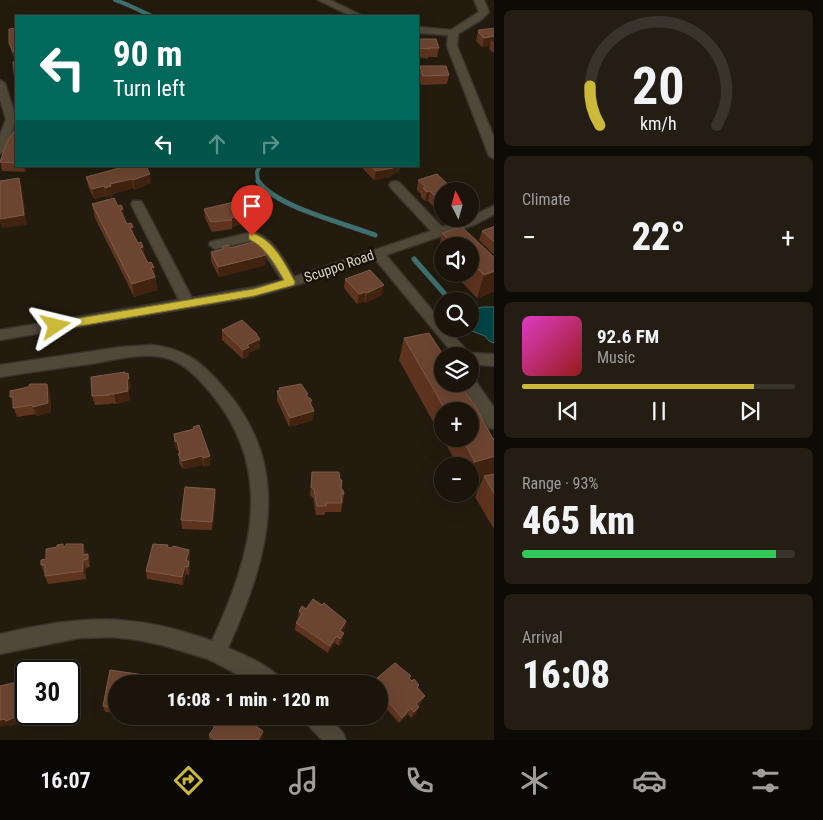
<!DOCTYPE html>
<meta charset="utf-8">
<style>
:root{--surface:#1a140a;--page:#231d13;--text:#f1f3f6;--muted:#9f9e9c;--line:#38332b;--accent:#ccb939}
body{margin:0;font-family:"Roboto Condensed",sans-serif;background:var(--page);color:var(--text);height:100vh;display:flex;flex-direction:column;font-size:19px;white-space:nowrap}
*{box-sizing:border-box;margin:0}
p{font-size:16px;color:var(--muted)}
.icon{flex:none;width:28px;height:28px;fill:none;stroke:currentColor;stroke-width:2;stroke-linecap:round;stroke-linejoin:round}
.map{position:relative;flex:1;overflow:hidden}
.drawer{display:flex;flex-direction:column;gap:10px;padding:10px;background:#0e0b06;width:329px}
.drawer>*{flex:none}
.guide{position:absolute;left:15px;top:15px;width:404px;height:152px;border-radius:0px;box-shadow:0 5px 20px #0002,0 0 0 1px var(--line);background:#00695c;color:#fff;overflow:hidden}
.needle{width:32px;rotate:354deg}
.fabs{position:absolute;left:434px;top:182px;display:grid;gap:10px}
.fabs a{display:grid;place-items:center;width:45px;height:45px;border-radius:50%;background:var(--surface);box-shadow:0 5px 20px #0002,0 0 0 1px var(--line);font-size:25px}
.speed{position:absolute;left:15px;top:660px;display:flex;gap:10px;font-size:25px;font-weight:700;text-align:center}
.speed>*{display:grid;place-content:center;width:65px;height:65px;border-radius:50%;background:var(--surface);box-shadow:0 5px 20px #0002,0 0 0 1px var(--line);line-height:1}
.speed .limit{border:2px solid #111;border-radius:8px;background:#fff;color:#111}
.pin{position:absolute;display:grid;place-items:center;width:42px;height:42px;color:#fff;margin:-51px -21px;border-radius:50% 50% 50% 0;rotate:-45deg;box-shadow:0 0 5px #0007}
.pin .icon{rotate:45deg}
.me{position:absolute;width:55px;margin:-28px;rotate:80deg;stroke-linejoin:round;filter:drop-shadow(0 0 4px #0008)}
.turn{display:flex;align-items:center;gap:18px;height:105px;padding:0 15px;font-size:22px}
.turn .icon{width:65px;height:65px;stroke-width:2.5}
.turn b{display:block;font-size:35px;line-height:42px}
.lanes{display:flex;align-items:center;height:48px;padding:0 15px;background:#0003;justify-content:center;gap:25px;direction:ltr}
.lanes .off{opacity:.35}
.big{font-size:38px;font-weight:800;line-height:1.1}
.drawer .card{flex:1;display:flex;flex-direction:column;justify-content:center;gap:8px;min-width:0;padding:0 18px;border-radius:8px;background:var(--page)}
.drawer .dial{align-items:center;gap:0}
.dial svg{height:130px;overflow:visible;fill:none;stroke:var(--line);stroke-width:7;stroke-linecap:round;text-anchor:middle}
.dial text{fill:var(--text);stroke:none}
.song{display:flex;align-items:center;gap:15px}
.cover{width:60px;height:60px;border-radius:8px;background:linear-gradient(135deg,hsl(310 70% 55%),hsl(0 70% 35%))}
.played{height:5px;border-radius:2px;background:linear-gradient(90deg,var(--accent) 85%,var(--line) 85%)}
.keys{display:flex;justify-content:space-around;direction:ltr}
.heat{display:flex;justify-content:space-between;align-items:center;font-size:28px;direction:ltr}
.charge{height:8px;border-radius:4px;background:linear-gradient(90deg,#34c759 93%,var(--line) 0)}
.trip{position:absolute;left:108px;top:675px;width:280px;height:50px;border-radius:25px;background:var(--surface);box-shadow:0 5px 20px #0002,0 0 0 1px var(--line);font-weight:800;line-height:50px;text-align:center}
.dock{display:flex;height:80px;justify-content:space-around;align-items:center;background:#0a0804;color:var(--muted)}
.dock .icon{width:35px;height:35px}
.dock .active{color:var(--accent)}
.dock b{font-size:22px;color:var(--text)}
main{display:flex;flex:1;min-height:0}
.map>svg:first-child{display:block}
.water{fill:#004448;stroke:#406f6f}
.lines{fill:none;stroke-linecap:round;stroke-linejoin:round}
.stream-far1{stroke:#406f6f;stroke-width:4}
.stream{stroke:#406f6f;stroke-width:5}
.minor-casing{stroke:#38332c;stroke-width:3}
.minor{fill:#50493a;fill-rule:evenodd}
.wall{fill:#5f341f}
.shaded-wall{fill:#412310}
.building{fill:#6c4531;stroke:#7c5b49}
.route{fill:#ccb939;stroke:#857825}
.labels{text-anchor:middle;stroke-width:5;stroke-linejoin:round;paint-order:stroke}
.street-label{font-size:14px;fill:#d6d2c9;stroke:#181206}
</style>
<main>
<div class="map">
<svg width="495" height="740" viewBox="0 0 495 740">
<rect width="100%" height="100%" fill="#221b0e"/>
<!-- water -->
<path class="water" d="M482,307H494V343L489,341L485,336L467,329H470V311Z"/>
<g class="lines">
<!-- stream-far1 -->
<path class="stream-far1" d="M115,0C129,4 139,11 152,16
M258,182L257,172L260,166"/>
<!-- stream -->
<path class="stream" d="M258,181C276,207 344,223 375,235
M414,259L451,301"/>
<defs>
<path id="minor" d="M318,0H330L363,16H351Z
M474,0H484L489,12L481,20L458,34L457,46L495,140V159L489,156L447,46L448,35L418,33V27L451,30L479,12Z
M0,80L5,83L16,118L6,151L0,154V135L6,119L0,100Z
M395,181L399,182L442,227L470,219V217L495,205V214L474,225L386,255L442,322V329H448L469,353L495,354V366L470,364V356H455L375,259L314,280L254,297L0,340V330L179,300L131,204L133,201H141L143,204L192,298L254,287L282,280L265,254L251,241L215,249L209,245L210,242L253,232C273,237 284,260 294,277L431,231L391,188L389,185L391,182Z
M152,345C187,349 202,363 224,388C296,470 267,560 228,648C244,655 277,668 284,684H256L208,659L162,645L138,640L113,637L79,638L0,654V634C81,615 132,612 212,641C251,556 277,472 210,392C197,377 183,361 162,357C138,353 114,360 90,364C60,368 30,372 0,377V365L121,347Z
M470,378L475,380L495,409V429L489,428L462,384H470Z
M303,716H328L343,733L346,740H322L306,723Z"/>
</defs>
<!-- minor casing -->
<use href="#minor" class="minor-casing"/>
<!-- minor -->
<use href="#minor" class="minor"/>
</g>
<!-- wall -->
<path class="wall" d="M16,28L15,62L9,43Z
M495,28V54L489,49L490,45L482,47L476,41L478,32Z
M418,39L439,48L437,57H428V59L418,57Z
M420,66L449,75L447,84L421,85L418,75Z
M16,128V166H27L25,172L2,171L0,161Z
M127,166L151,183L134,190L133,188L113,194V196L106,197L105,196L94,199L88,186L86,177Z
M363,166H400L399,172L392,175L391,177L374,180L363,169Z
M418,180L455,191L434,207L428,201H425L421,197V194L417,190Z
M92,204L124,218L138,243L143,247L145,256L148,263L154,267L157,290L134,297L95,218Z
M204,209L242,215V224L232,227V229L212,232L205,218Z
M495,226V254H493L479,240L482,231Z
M462,227L495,258V291L477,298L454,274H470V246H442V262L437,256L442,233Z
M252,239L266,265L219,277L211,261V252L222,249V247L230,248L252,242Z
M345,279L382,295L365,303L364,301L357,304L344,288Z
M222,330L257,336L260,339V348L249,353V356L243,359L222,340Z
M404,338L464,386L463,389L493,439L495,438V531L475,497L483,478L470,481V466H458L443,439H470V411H442V438L399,360Z
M125,374L131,388L128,389L130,400L116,404L110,403L111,404L95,405L92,396Z
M47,384L50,393L51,412L37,416L36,414L17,417L10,397Z
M279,388L308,394L307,397L314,411L313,420L289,427L277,400V391L279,390Z
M193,427L210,456V465L204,467L203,465L183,469L179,463V454L178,450H176L174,434L193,429Z
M312,472L341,489L344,494L341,512H325V515H316L313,498L310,495Z
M215,489L216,497L212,530L182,529L181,520Z
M64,547L86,552V554H88L90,562V567L86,568V579L48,584L45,576V573H44L41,565L46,559Z
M168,547L189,550L190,558L189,561L190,569L189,575L186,574L183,585L147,579L146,571Z
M306,609L346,621L345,628L342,632V641L339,646L335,643L328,653L295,630L296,623L299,619H298L299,611Z
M110,670L151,676L153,682V684H116V716H122V717L116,716L115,713L105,712L103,706Z
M409,678L418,688L422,702L418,706L416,714L411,718L408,714L399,723L379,701V684H371V683Z
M127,716H146V718L134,716V719Z
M220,718L263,737L261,740H209V735L213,729V723Z"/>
<!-- shaded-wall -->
<path class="shaded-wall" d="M495,36V43L491,40L490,45L482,47L484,38Z
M13,52H16V61L15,62Z
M23,166H27L25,172Z
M391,166H400L399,172L392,175L391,177L374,180L376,171Z
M150,174L151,183L134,190L133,180Z
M19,178L22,187L27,225L2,228L0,223V219Z
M132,179L133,188L113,194V196L106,197L105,188L110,184Z
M104,186L105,196L94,199L92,189Z
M430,191L428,201H425L427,192Z
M442,196V204L434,207L437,198Z
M123,209L125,223L120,210Z
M242,215V224L232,227V220L230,218Z
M133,227L135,241L130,228Z
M143,247L145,261L140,248Z
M266,255V265L219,277L218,267Z
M154,267L157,290L134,297L132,284L151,268Z
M495,271V291L477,298L484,275Z
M384,285L382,295L365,303L367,293Z
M366,292L364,301L357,304L359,294Z
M256,334H257V340L260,339V348L249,353V356L243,359V350Z
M128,373L131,388L128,389L130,400L116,404L114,394L127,379Z
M47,384L50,393L51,412L37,416L33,407Z
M10,397H13V406Z
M314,411L313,420L289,427L290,418Z
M177,441L178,450H176L175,442Z
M202,456L203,465L183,469L182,461Z
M210,456V465L204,467L203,458Z
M495,456V472L493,475L484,476L483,478L470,481V474L475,462Z
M215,489L216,497L212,530V522Z
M83,544L86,552V560L83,555Z
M189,550L190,558L187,567L186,561Z
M88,554L90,562V567L88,559Z
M83,560L86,568V579L83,571Z
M189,561L190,569L189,575L188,567Z
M185,566L186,574L183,585L182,577Z
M346,621L345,628L338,638L340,631Z
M344,633L342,641L339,646L340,639Z
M337,636L335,643L328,653L330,646Z
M151,676L153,684H150Z
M425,696L422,702L413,710L416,704Z
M419,707L416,714L411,718L414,712Z
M411,708L408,714L399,723L402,718Z
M26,714H39L40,718L28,720V723L21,725L20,723L10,727L8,725L0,727V720Z
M263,731V737L261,740H258Z"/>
<!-- building -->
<path class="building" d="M16,28V52H13L9,43V29Z
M495,28V36L484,38L478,32L479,30Z
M418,39H436L439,48H429L430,49L418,48Z
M16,61V90L13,62Z
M420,66H446L449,75L423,76Z
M16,128V163L0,162L7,142Z
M127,166H146L150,174L133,180L132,179L110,184L111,186L105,188L104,186L92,189L86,177Z
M371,166H392L393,168L376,171Z
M437,174L455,191H442V196L437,198L430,191L427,192L423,188L426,187L418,180Z
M19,178L24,215L0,219V181Z
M114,198L118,206L121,205L123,209L120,210L127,224L131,223L133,227L130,228L138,243L141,242L143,247L140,248L148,263L151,262L154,267L151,268L155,277L132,284L92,204Z
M234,202L242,215L230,218L232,220L211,222L204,209Z
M495,226V242L482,231Z
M462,227L495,258V271L484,275L470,261V246H455L442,233Z
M256,238L266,255L218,267L211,252L223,249L222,247L228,245L230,248L253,242L252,239Z
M370,270L384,285L367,293L366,292L359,294L345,279Z
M242,320L257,334H256L260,339L247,345L249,347L243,350L222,330Z
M429,333L444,356H442V384H462L464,386L462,387L476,407L493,439L495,438V456L475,462L462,439H470V411H446L404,338Z
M125,372V374L128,373L129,379H127L128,391L114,394H108L109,395L92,396L91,377Z
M30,384H47L48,403L33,407V405L13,408V397H10V391L28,387Z
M301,384L308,394H306L308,398H310L312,401L310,402L314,411L290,418L277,391L280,390L279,388Z
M199,425L210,456L203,458L202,456L182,461L178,454H180L177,441L175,442L174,434L194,429L193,427Z
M312,472H339L340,480H342L341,489L343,490L344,494H341L342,503H326V506H317L314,489L311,487Z
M495,474V495L484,476Z
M185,487L215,489L212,522L181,520Z
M63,544V547L66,546V544H83V555L88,554V559L83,560V571L45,576V565H41V560L46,559V549L57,547V545Z
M153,544L168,545L167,547L172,548L173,546L189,550L186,561H189L188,567L185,566L182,577L146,571Z
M313,599L322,605L324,603L346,621L340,631L344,633L340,639L337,636L330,646L296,623L302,614L299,611L302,606L306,609Z
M395,663L411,676L409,678L412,681L414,679L419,685L417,687L425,696L416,704L419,707L414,712L411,708L402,718L379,691V684H372L371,683Z
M110,670L151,676L150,684H116V711L113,710L114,708L103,706Z
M26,680V714H23V717L17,719V716L6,721L5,719L0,720V686Z
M218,716L220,718L222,716H242L263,731L258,740H215L209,735L216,725L213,723Z"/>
<!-- route -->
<path class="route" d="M252,233C274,240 285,264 295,282L294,285L254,296L56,330L51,326L56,322L254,289L284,280C275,265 266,247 249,239V234Z"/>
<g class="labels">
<!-- street labels -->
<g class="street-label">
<text transform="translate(339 266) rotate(-19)" y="5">Scuppo Road</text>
</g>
</g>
</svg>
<div class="fabs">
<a><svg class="needle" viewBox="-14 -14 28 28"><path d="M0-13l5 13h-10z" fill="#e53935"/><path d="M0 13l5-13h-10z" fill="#9f9e9c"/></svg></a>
<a><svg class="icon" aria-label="sound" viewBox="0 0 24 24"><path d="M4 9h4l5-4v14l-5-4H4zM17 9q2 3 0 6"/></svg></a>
<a><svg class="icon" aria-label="search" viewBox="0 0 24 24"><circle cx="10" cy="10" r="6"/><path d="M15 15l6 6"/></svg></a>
<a><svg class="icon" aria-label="layers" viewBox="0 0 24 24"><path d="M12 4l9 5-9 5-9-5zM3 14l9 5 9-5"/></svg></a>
<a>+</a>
<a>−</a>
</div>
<div class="speed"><div class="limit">30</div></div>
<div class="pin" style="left:252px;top:236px;background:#d93025"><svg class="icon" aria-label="arrive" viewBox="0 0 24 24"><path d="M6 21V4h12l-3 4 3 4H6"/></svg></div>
<svg class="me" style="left:56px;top:326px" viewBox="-20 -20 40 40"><path d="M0-17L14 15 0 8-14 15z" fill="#ccb939" stroke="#fff" stroke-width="4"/></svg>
<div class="trip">16:08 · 1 min · 120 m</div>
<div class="guide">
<div class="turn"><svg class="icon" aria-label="left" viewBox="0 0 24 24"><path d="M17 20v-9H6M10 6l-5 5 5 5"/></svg><div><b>90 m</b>Turn left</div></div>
<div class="lanes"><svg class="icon" aria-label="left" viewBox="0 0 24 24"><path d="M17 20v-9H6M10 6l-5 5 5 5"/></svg><svg class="icon off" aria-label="ahead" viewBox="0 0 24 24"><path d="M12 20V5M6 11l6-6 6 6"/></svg><svg class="icon off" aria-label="right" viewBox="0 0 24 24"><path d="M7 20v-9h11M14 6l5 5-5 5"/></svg></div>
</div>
</div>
<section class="drawer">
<div class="card dial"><svg viewBox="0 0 100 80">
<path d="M14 69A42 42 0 1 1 86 69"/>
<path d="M14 69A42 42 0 0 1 8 45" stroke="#ccb939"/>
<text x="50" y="56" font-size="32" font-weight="700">20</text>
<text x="50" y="72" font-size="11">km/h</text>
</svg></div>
<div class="card"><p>Climate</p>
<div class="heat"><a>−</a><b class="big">22°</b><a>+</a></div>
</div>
<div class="card">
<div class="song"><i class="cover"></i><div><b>92.6 FM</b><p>Music</p></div></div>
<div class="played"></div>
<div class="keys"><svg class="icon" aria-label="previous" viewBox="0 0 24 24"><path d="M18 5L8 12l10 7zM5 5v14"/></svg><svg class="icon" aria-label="pause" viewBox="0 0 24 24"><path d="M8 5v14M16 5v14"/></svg><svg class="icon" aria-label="next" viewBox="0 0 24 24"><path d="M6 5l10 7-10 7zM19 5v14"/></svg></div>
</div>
<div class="card"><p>Range · 93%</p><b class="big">465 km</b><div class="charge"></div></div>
<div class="card"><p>Arrival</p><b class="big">16:08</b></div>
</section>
</main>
<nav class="dock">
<b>16:07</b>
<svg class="icon active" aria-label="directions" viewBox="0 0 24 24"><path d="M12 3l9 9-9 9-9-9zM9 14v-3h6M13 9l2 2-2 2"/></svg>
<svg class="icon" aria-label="music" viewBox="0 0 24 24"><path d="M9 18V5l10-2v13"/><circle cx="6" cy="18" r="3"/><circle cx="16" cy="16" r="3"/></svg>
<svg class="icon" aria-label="phone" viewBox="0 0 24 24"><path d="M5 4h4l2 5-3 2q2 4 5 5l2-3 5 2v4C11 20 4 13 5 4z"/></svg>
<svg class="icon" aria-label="climate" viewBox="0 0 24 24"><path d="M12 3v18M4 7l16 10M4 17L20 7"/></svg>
<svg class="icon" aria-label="car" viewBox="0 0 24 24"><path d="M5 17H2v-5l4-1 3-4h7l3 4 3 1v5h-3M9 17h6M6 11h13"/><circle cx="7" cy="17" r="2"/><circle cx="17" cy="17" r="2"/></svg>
<svg class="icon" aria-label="filters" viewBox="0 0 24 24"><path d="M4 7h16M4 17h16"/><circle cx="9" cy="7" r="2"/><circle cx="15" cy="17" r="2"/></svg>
</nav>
